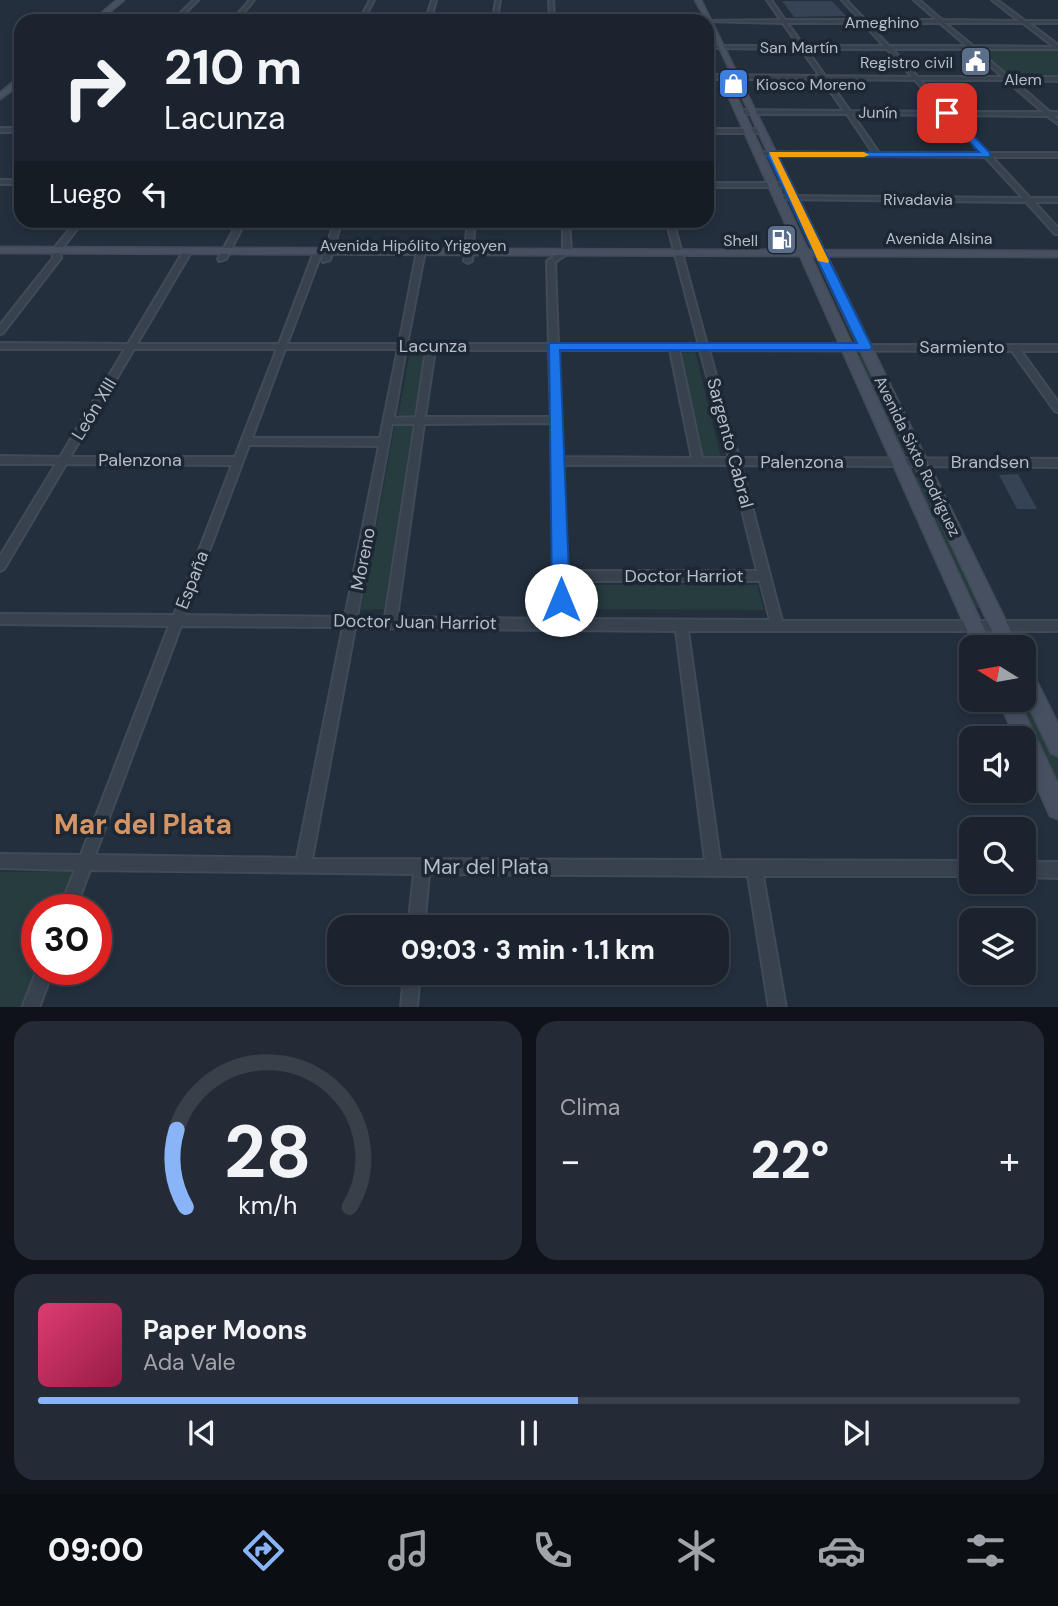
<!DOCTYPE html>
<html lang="es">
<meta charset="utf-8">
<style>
:root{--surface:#1b232e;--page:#242b36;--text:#f1f3f6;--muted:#a0a4aa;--line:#39404a;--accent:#8ab4f8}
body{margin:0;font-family:"DM Sans",sans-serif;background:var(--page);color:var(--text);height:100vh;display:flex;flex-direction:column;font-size:26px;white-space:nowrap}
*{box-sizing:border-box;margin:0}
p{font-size:23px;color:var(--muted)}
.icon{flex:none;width:38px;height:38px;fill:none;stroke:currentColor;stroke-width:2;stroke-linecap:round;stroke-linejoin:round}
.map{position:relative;height:1007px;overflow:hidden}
.sheet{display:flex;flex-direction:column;gap:14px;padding:14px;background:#0f1319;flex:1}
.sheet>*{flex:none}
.hud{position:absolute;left:14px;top:14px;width:700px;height:214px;border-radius:21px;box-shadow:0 4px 10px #0003,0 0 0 2px var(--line);background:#1b232e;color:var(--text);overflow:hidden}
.needle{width:46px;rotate:281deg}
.buttons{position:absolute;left:959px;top:635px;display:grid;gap:14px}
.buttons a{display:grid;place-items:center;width:77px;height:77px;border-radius:14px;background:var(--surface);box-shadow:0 4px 10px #0003,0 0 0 2px var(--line);font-size:35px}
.speed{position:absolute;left:21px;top:894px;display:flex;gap:14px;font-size:35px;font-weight:700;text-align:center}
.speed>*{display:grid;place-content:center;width:91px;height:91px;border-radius:50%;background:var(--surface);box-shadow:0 4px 10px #0003,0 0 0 2px var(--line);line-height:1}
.speed .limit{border:10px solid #d22;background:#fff;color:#111}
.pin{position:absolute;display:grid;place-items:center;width:60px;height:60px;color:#fff;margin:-30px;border-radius:14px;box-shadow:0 4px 10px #0006}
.me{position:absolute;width:77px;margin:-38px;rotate:0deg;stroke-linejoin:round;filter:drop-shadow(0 0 5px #0008)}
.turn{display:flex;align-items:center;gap:24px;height:147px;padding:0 35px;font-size:32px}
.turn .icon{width:91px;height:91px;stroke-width:2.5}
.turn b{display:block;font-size:49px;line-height:60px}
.then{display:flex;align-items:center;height:66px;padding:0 35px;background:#0003;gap:14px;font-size:26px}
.big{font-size:52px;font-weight:800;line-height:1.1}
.sheet .tile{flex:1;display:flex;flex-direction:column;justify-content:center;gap:10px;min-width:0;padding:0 24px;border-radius:21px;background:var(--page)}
.sheet .dial{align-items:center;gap:0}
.dial svg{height:182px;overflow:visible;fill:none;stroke:var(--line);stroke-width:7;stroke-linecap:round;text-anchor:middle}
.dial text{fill:var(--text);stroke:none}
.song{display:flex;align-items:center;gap:21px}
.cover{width:84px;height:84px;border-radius:10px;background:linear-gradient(135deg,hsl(340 70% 55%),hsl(340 70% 35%))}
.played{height:7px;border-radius:4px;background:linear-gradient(90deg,var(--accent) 55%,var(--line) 55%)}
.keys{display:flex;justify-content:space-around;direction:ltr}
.heat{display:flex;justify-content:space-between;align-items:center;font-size:38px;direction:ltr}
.sheet .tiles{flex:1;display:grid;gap:14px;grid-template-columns:1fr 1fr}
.tile:last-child{grid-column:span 2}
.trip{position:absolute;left:327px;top:915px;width:402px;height:70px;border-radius:21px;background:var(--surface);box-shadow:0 4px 10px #0003,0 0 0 2px var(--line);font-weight:800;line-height:70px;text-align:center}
.dock{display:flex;height:112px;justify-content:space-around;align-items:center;background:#0b0e12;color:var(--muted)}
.dock .icon{width:49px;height:49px}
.dock .current{color:var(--accent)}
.dock b{font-size:32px;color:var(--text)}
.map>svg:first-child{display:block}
.green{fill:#263c3f}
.building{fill:#364354}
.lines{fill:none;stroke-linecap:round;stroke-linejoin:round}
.street-casing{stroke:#414a57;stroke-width:4}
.secondary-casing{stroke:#414a57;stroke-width:3}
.street{fill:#38414e;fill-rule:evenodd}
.secondary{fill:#465061;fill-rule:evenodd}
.route{fill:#1a73e8;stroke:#114b97;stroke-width:2}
.slow{fill:#f59e0b}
.labels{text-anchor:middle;stroke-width:7;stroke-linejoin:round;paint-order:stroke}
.far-street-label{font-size:16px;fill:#b4bcc9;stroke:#1d2633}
.far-poi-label{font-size:16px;fill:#b4bcc9;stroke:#1d2633;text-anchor:end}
.street-label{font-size:18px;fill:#b4bcc9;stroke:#1d2633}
.near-street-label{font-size:21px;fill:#b4bcc9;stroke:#1d2633}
.near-district-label{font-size:28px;font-weight:bold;fill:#d59563;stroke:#1d2633}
</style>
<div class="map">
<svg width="1058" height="1008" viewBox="0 0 1058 1008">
<rect width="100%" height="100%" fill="#242f3e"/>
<!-- green -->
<path class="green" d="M978,50L1058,51V77H1008Z
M410,352H425L414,416H398Z
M695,352L721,457H701L678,353Z
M856,355H865L912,453H901Z
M395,424H413L384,609L361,610Z
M912,477H924L988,608H974Z
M569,585H757L764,610L569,609Z
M1024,686L1058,758V792L1016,700H1024Z
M74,871L58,910H37V966L21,1007H0V872Z"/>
<!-- building -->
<path class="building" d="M782,1H832L846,16L794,17Z
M1018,474L1037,509H1017L999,475Z"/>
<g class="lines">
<defs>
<path id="street" d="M194,0H198L180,18H234L250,0H254L239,18L283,19L236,21L96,19L175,18Z
M370,0H374L364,19H426L432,0H436L431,19H493L496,0H500L497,19H550L549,0H553L554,19L676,21H359Z
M767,0H771L785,20H860L842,0H846L865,20H937L914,0H919L942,20L1019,21L992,0H997L1025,21H1058V23H1029L1058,45V49H976L1009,77H1058V81L1013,80L1050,112H1058V116H1054L1058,119V124L1047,116L953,115L988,153H1058V157H992L1030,198H1058V202H1034L1058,228V234H1055L1026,202L777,199V197L779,196L1023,198L985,157L757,155L756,154L759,152L873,153L847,114H739L736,112L739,110L844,111L822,79H707V75L820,76L801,49L707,48V46H799L783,23L705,21L781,20ZM787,23H863L884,46H804ZM867,23H940L967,46H889ZM945,23H1023L1054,47L973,46ZM806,49H887L912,77L825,76ZM892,49H970L1003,77H918ZM827,79L915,80L944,112L850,111ZM920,80H1006L1043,112H950ZM852,114L947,115L982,153H879Z
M0,128H21V132H0Z
M707,129H761L764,131L761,133H707Z
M0,180H21V184H0Z
M707,183H786L789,185L786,187H707Z
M77,220H84L60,251L61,258L3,333L0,334V325L53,258L52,251Z
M239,220H246L226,259L219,261L218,259Z
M335,220H342L330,260L323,262L322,260Z
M468,220H475L472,261L468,263L464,261Z
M563,220H569L571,251L555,262L558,344L699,345L666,220H673L707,345H1058V351H1021L1058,402V412L1055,411L1012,351L709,350L739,458L1058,459V467L741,465L782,621H1058V631H688L720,860L971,861V876H763L786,1008H769L748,876L429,874L424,928H408L414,874L90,870L75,910H59L75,870L0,868V854L81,855L169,626L0,624V614L174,615L232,465L66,464L4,569L0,571V556L56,464H0V456L60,457L125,349H0V343L128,344L183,252L187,250L191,252L137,344H279L314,252L318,250L322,252L287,344H399L417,251L421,249L425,251L407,344H549L547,261L563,250ZM134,349H277L235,457H70ZM285,349H398L380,438H252ZM406,349L426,350L416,417L394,418ZM435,350H549L551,417H425ZM558,350H670L692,458L561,457ZM679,350H700L729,458H702ZM551,423L555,619L397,617L424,424ZM392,424H415L385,617H357ZM249,445L379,446L345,617L185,615ZM562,465H731L757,571H565ZM566,581H760L770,620L567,619ZM181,626L343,627L297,858L95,855ZM355,628L676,631L705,860L312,859Z
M1024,862H1058V878L1024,877Z
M37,970H53L39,1008H22Z
M404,973H420L417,1008H401Z"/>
<path id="secondary" d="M117,0H124L99,21H92Z
M695,0H701L824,250L1058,251V257L827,256L1019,648H1000L816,256H811L993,648H975L800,256L0,253V247L797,250L722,82L726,80L730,82L808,250H813L707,21Z
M18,78H21V84L0,99V93Z
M1024,667L1031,670L1058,724V756L1051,753L1024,696Z
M998,700H1018L1058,784V819L1050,816L1024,757V738H1016Z"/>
</defs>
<!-- street casing -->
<use href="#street" class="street-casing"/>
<!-- secondary casing -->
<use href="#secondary" class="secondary-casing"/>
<!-- street -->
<use href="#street" class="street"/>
<!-- secondary -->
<use href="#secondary" class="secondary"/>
</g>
<!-- route -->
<path class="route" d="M944,111H950L990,153V157H778L872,347L870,350H560L570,600L567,605L561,607L555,605L552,600L549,343H857L767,154L772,152H979L944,115Z"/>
<!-- slow -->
<path class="slow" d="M769,152H864L869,155L864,157H778L829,261L828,263L818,261Z"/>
<!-- icons -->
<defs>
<symbol id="civic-square" viewBox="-11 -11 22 22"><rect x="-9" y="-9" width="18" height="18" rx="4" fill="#5c6f8a" stroke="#1d2633"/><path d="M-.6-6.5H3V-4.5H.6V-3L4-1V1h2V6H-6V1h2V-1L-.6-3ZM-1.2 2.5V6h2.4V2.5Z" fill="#fff"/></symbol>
<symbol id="shop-square" viewBox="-11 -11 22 22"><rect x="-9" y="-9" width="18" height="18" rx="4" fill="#3f7fe0" stroke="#1d2633"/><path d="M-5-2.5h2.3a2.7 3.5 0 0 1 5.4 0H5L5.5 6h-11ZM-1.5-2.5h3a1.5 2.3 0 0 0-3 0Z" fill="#fff"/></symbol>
<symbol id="fuel-square" viewBox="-11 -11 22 22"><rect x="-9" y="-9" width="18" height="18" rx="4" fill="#5c6f8a" stroke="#1d2633"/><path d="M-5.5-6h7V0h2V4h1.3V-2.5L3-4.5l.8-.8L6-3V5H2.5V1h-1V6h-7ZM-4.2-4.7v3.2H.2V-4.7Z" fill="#fff"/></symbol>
</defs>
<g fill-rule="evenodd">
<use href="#civic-square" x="958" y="44" width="35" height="35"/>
<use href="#shop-square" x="716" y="66" width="35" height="35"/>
<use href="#fuel-square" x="764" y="222" width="35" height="35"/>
</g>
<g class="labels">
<!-- far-street labels -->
<g class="far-street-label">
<text x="882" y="28">Ameghino</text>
<text x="799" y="53">San Martín</text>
<text x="1023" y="85">Alem</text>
<text transform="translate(878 112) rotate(1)" y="6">Junín</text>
<text x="918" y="205">Rivadavia</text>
<text x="939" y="244">Avenida Alsina</text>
<text x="413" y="251">Avenida Hipólito Yrigoyen</text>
<text transform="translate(918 456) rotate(64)" y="6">Avenida Sixto Rodríguez</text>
</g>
<!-- far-poi labels -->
<g class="far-poi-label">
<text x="953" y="68">Registro civil</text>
<text x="756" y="90" text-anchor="start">Kiosco Moreno</text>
<text x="758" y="246">Shell</text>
</g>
<!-- street labels -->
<g class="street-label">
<text x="433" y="352">Lacunza</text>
<text x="962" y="353">Sarmiento</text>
<text transform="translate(94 409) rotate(-59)" y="6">León XIII</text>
<text transform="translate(730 443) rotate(75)" y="6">Sargento Cabral</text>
<text x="140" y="466">Palenzona</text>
<text x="802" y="468">Palenzona</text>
<text x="990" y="468">Brandsen</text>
<text transform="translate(363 559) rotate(-79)" y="6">Moreno</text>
<text x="684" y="582">Doctor Harriot</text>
<text transform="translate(192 580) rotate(-69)" y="6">España</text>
<text transform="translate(415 622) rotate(1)" y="6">Doctor Juan Harriot</text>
</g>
<!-- near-street labels -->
<g class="near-street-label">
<text x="486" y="874">Mar del Plata</text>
</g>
<!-- near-district labels -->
<g class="near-district-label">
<text x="143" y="834">Mar del Plata</text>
</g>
</g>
</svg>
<div class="buttons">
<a><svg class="needle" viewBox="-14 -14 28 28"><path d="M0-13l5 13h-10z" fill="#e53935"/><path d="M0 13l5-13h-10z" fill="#a0a4aa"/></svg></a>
<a><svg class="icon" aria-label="sound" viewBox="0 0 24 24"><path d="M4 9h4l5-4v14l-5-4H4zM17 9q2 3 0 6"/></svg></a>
<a><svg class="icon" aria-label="search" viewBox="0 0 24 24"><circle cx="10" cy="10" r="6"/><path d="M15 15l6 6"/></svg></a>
<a><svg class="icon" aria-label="layers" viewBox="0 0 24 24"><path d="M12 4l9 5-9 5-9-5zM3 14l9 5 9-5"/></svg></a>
</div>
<div class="speed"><div class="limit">30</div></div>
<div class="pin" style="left:947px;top:113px;background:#d93025"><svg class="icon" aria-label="arrive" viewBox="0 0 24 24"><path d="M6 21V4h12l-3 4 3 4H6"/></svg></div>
<svg class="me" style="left:561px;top:600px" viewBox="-20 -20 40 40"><circle r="19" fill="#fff"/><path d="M0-13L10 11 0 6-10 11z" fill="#1a73e8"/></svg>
<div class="trip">09:03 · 3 min · 1.1 km</div>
<div class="hud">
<div class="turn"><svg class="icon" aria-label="right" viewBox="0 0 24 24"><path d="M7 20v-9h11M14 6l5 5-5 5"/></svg><div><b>210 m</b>Lacunza</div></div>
<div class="then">Luego<svg class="icon" aria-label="left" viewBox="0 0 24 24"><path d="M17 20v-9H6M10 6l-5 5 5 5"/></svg></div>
</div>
</div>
<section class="sheet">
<div class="tiles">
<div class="tile dial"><svg viewBox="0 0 100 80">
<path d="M14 69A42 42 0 1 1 86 69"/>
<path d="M14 69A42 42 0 0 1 10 35" stroke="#8ab4f8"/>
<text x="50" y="56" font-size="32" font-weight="700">28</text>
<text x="50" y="72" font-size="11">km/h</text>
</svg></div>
<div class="tile"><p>Clima</p>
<div class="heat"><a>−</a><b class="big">22°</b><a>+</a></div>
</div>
<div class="tile">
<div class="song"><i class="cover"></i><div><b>Paper Moons</b><p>Ada Vale</p></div></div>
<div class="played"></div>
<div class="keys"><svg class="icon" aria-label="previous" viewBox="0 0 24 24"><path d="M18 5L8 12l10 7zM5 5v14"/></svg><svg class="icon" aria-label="pause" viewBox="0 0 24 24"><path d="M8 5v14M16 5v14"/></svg><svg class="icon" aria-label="next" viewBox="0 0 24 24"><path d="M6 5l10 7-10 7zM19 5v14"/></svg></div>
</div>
</div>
</section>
<nav class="dock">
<b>09:00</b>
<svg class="icon current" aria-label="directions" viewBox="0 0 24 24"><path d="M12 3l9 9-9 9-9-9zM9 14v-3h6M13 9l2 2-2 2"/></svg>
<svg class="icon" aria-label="music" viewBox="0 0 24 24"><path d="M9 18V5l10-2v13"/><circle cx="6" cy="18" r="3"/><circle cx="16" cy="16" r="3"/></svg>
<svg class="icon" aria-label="phone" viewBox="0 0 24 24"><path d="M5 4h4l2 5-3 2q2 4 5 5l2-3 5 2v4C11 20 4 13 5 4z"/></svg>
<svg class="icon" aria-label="climate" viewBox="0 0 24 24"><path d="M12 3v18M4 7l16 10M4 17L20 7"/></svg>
<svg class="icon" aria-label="car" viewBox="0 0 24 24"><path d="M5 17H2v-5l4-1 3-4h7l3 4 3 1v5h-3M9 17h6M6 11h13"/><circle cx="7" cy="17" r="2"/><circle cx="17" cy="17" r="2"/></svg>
<svg class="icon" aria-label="filters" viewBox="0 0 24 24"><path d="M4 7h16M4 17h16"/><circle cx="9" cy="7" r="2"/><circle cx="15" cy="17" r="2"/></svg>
</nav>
